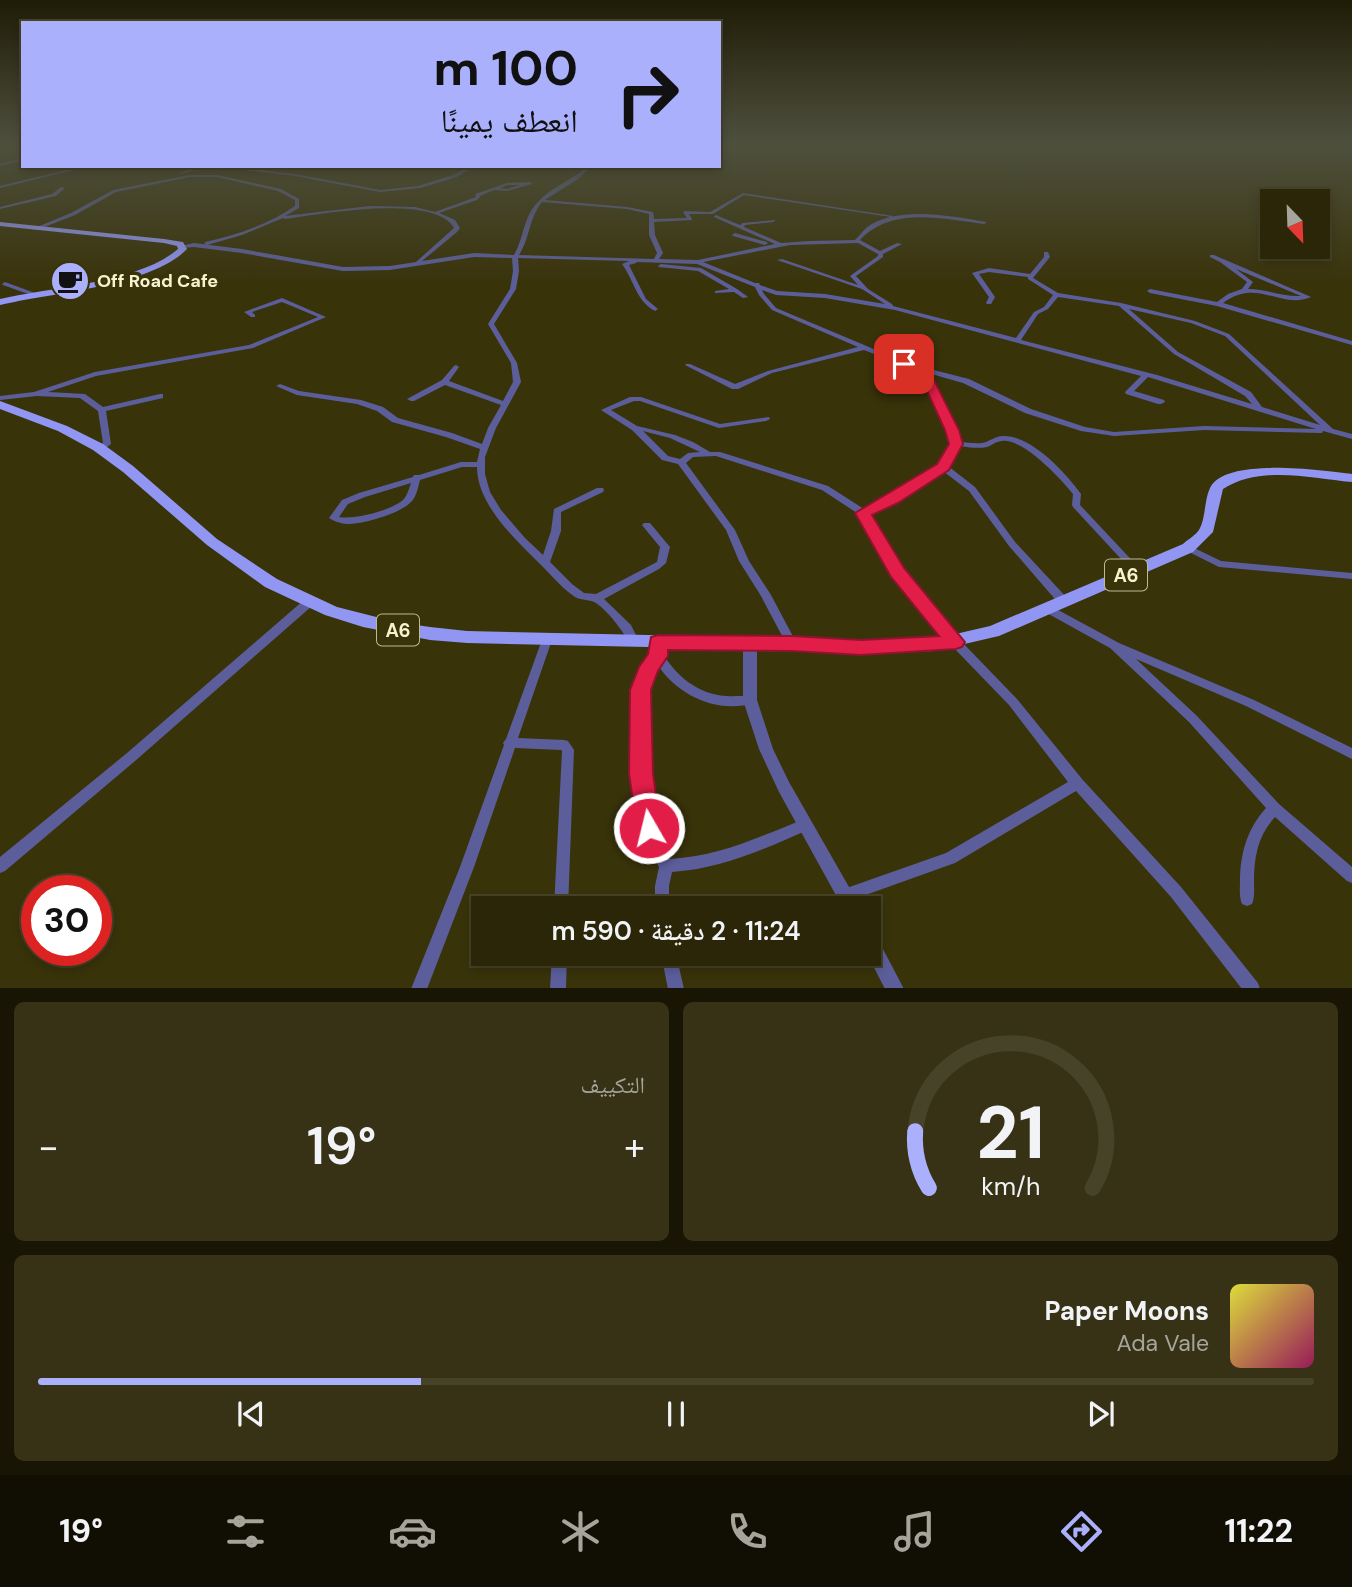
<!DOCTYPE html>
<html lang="ar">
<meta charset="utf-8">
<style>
:root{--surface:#2b2608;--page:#373216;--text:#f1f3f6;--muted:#a6a59c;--line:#474329;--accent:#aab0fb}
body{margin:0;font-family:"DM Sans","Noto Naskh Arabic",sans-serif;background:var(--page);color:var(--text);direction:rtl;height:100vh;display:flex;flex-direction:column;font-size:26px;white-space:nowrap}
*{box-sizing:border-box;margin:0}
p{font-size:23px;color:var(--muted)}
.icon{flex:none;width:38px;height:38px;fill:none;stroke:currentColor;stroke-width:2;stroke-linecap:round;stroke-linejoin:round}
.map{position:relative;height:988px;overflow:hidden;direction:ltr}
.details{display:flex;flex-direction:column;gap:14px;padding:14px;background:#181504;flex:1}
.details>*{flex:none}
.banner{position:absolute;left:21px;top:21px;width:700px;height:147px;border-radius:0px;box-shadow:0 4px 10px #0003,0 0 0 2px var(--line);direction:rtl;background:#aab0fb;color:#111;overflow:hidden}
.needle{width:46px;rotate:157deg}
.tools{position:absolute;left:1260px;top:189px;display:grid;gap:14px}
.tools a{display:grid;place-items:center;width:70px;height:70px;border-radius:0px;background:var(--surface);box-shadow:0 4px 10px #0003,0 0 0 2px var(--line);font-size:35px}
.speed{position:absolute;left:21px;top:875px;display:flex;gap:14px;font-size:35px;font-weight:700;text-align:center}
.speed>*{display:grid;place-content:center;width:91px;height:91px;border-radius:50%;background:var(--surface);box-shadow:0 4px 10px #0003,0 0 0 2px var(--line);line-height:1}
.speed .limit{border:10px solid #d22;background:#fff;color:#111}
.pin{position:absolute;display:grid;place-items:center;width:60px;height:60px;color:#fff;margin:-30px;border-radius:14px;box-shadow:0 4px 10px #0006}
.me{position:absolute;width:77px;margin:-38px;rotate:352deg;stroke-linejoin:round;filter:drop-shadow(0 0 5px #0008)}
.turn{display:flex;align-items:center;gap:24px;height:147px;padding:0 28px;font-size:32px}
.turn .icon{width:91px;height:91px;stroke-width:2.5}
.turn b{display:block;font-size:49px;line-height:60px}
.big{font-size:52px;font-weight:600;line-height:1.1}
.details .widget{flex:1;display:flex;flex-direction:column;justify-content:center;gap:10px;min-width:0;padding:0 24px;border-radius:10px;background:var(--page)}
.details .dial{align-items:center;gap:0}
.dial svg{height:182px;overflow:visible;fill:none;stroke:var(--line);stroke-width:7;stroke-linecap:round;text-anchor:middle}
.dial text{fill:var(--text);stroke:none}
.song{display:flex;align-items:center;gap:21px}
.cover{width:84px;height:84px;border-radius:10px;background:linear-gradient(135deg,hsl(60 70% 55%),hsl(330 70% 35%))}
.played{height:7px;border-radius:4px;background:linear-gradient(90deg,var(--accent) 30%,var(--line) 30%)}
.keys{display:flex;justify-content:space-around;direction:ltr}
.heat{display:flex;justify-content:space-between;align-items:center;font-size:38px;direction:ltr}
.details .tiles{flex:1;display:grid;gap:14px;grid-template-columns:1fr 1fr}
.widget:last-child{grid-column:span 2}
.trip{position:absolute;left:471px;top:896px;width:410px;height:70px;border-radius:0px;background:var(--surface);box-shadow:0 4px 10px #0003,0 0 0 2px var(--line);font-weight:600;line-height:70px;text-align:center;direction:rtl}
.menu{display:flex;height:112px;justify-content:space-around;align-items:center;background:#110f03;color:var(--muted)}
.menu .icon{width:49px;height:49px}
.menu .selected{color:var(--accent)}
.menu b{font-size:32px;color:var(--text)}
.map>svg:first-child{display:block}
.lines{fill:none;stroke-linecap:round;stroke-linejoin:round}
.minor{fill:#5c5e9b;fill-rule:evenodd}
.tertiary{fill:#5c5e9b;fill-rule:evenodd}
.trunk{fill:#9296f3;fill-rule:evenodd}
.route{fill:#e11d48;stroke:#92132f;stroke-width:2}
.labels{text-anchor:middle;stroke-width:7;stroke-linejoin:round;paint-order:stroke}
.far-poi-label{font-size:18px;font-weight:bold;fill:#f8f3cf;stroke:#39330a;text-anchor:start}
.shield{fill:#39330a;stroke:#bfb994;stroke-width:2}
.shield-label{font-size:19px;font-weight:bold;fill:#f8f3cf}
</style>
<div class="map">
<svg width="1352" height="989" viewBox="0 0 1352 989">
<rect width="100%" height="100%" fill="#39330a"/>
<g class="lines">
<!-- minor -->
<path class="minor" d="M23,158V160L0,166V164Z
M82,166H90L0,188V186Z
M201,166H231L295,174L380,190L418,186L453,175L469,166H475L457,177L420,188L380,192L295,176L227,168H203L181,174L179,173Z
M587,166H592L578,179L545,200L627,207L653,212L654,219L687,218L683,212L685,211L710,212L743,193L893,216L891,217L744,195L713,214H689L692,219V220L654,222L655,235L663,253L659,259L698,260L775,244L714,217V216L716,215L740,225L743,223L775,220V221L773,222L745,225L744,227L781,243L809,241L855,240C858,237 862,232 866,228C896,205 951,216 986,222V223L984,224C943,219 892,206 860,240L880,251L897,243L902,244L883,254V257L856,276L868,289L892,304L893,306L1016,338L1034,312L1044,307L1053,295L1028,279V277L989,272L979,274L995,297L991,304H987L986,303L989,297L972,273L989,268L1030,274L1044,257V252H1048L1050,257L1033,278L1058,293L1121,303L1195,321L1229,334L1333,429L1352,434V439L1323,431L1322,433H1319L1204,430L1114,436L1081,431L1025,413L963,383L928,373L956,430L959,442C967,442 974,444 982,443C989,442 995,436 1003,436C1031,435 1066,473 1081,494L1080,505L1141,570L1139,572H1133L1073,507L1072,505L1073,494C1061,479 1023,438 1002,441C997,441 992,445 987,447C978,449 968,447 959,446L948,466L975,487L1015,542L1068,599L1069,602L1068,605H1060L1009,546L969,491L943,471L895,502L868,514L902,570L959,639L1017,699L1082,779L1181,887L1258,983L1260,989H1242L1171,897L1076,791L955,863L846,902L841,900L839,895L841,890L946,853L1068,782L1009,705L951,645L895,574L860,515L822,490L716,456L693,457L686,463L735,530L749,561L771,595L797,644L796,647L792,648L788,647L761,596L739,561L726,530L678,464L662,460L632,430L601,410L630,397H641L720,424L769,417L770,419L766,421L719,428L640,401H634L611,410L637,426L675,435L693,442L710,452H720L828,486L864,509L889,498L940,465L952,444L948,430L921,371L902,365L864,350L772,373L738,389H732L685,365L686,364H690L735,384L768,371L858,347L772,310L759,295L755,287L697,264L637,262L636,263L629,265L646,299L658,309L655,311C636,301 634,280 622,264L629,261L518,258L519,271L516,289L494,324L517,363L521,382L496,428L485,457V474L490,492L501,510L525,538L543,555L551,531L554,509L597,488H603L604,490L603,492L561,512V531L550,562L572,584L584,593L596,594L657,562L660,547L642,525L644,523H650L670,547L666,563L659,569L604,599L631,625L639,641L638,644L634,645L630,644C623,631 608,611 596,603C590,599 582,601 575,597C563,589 554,578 544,568C518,542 477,506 477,467H462L420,480C418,487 417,495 412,501C402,513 366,523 350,524C342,524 336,522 329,518L342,500L359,493L413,477L414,475H419L461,462H477L480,449L446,437L392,422L377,411L357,404L297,395L276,386L280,384L299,391L361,400L383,407L398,418L452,433L482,444L488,428L501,405L445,385L414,401H411L407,399L442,380L454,366L456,365L459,367L449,381L503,401L513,382L511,363L488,324L510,289L513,271L512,258L474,257L390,270L343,271L242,253L194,247L181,248V246L194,243L242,249L343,267L390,266L416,262L454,228C435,193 319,214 285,219L283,218L242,235L207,245L204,243L205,242C236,235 268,225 295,206V200L278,191L217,177H190L116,192L75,215L37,230L32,229L71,213L113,190L190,175H217L281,189L299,199V208L285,216L370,206L415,207L435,212L473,198L476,197L475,194L507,183L530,182L532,184L507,191L494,190L480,196V197L477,200L439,213L455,220L460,228L457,232L422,261L474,253L514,255C524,238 523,218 537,203C550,187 572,181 587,166ZM508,185H520L507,189L500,188ZM542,202L627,209L649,214V235L657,253L654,259L519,255C530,238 529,218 542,202ZM858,243L878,254V256L850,276L858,285L782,259L777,260L862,289L885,304L825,294L777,291L760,285L759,283H755L703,262L790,245ZM762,290L776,295L825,298L895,310L1141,376L1125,392L1126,394L1158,404H1161L1165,402L1164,400L1134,391L1148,377L1316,429L1204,426L1114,432L1085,427L1031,409L969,379L906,363L893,357L921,342V340H917L888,355L776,308L764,294ZM1058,297L1119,306L1174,354L1245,396L1252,404L1157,375L1021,340L1038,314L1048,309ZM1129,309L1191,323L1225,336L1320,425L1262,407L1251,392L1178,352ZM643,431L670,438L700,452L688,453L680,459L668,456ZM411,483C409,488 408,494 404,499C393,510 355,520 339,517L348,504L365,497Z
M61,187L65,188L56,196L0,209V207L52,194Z
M735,233L767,242L768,243L765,245L733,236L732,235Z
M1210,255H1214L1311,297C1279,310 1258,277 1223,303L1352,341V345L1217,306L1150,293L1147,291L1150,289L1217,302L1228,294L1242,289L1247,282L1220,262L1210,257ZM1236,269L1301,296C1283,297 1266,289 1248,289L1253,282Z
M661,264L701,268L737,289L748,297L743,298L734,292L715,293V291L729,289L698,271L659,267L658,266Z
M5,282L35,293L36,294L31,295L3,285L2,284Z
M282,298L326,317L253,348L96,376L48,392L85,394L103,407L160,394H163V398L106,411L111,444L103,450H97L96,448L103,443L98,411L80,398L37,396L0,400V396L34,392L95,372L249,345L318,317L282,302L252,312L255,315V317H251L244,312Z
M1188,545L1221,561L1352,573V579L1219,567L1185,550L1183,548Z
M308,599L312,600L313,603L312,606L135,761L5,871L0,873V857L127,753L304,600Z
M1049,605L1119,643L1254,700L1352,748V759L1246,706L1136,659L1197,716L1279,804L1352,867V883L1347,881L1275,817C1258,835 1254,857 1254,881C1254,889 1255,897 1252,904L1247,906L1242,904C1239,897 1240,889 1240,882C1240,854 1247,829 1266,808L1189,722L1110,648L1045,612L1044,609L1045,606Z
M548,633L552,634L553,637L518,738L564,740L568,741L574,750L568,908H554L562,751L561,750L515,748L474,867L427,989H411L460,867L504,745L503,743L506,739L543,637L544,634Z
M658,638L662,639L663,642L662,653C677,676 697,694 726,696C735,697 745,695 754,697L756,700L754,703C717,714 678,696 657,664C654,670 650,677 648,684C645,696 645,709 645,722C644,767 647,819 670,859C721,856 758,837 805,819L810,821L812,825L810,829C765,849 721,869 672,872L669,886V908H655V886L659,867L650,850L644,830L639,807L635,782L633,733V711L637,685L650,655L654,639Z
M552,954H567L566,989H550Z
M661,954H676L684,989H668Z"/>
<!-- tertiary -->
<path class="tertiary" d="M750,640L755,642L757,645V700L773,749L789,782L861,908H843L779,792L759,749L743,700V645L745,642Z
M868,929L874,932L904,989H885L867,954H868Z"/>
<!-- trunk -->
<path class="trunk" d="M0,222L164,239L183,242L187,249C152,286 50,293 0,305V299C51,287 139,283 178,249L177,246L164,243L0,226Z
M0,401L67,426L103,444L133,466L217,539L277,579L337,607L396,622L430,627L467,631L792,638L861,641L934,639L990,626L1183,544C1187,540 1196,535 1199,530C1206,518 1204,500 1210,488C1225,456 1323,471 1352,474V482C1311,478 1260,465 1223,489L1213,532L1193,552L999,636L934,651L861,655L792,650L467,643L430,640L363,627L325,615L265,587L207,545L123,472L93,450L58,431L0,409Z"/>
</g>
<!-- sky -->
<linearGradient id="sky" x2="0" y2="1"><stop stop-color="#1f1c06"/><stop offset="0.51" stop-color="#4e503e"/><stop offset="1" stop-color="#4e503e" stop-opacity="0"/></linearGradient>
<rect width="1352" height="284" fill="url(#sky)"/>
<!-- route -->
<path class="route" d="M904,360L928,368L959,430L963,444L949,470L898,503L872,515L904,568L965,642L962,647L956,649L861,655L792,651L668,650V656L658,671L651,690L653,774L661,828L658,836L649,839L640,836L637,828L629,774L630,690L639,667L648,654L651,637L658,635L792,636L861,640L939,636L891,577L855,513L937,464L949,444L945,430L919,373L898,364Z"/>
<!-- icons -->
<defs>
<symbol id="cafe-disc" viewBox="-11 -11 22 22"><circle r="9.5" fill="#aab0fb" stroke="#39330a"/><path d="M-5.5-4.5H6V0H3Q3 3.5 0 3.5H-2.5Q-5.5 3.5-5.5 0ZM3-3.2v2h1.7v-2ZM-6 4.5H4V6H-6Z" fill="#111"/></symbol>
</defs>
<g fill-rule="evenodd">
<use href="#cafe-disc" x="48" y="259" width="44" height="44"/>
</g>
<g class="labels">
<!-- far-poi labels -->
<g class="far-poi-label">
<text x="97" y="287">Off Road Cafe</text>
</g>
<!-- shield labels -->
<g class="shield">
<rect x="1105" y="559.5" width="42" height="31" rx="5"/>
<rect x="377" y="614.5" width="42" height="31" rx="5"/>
</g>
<g class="shield-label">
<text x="1126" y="582">A6</text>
<text x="398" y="637">A6</text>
</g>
</g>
</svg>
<div class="tools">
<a><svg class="needle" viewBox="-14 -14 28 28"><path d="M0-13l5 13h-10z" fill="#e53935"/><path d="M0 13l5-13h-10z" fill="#a6a59c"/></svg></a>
</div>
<div class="speed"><div class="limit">30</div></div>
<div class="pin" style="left:904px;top:364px;background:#d93025"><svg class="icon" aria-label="arrive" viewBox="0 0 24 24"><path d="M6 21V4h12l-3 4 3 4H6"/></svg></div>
<svg class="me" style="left:649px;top:828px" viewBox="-20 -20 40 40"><circle r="17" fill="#e11d48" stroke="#fff" stroke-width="3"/><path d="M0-11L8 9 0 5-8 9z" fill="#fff"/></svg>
<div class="trip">11:24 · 2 دقيقة · 590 m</div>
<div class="banner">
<div class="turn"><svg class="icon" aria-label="right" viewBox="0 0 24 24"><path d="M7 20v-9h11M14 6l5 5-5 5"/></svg><div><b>100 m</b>انعطف يمينًا</div></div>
</div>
</div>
<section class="details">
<div class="tiles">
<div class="widget dial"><svg viewBox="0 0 100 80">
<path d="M14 69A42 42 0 1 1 86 69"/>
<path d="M14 69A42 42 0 0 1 8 44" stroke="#aab0fb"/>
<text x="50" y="56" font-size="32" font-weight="700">21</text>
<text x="50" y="72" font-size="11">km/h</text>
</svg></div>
<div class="widget"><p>التكييف</p>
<div class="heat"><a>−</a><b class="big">19°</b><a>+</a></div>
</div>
<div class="widget">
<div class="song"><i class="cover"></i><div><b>Paper Moons</b><p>Ada Vale</p></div></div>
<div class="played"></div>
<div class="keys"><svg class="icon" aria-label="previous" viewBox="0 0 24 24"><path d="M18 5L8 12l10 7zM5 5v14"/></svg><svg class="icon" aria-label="pause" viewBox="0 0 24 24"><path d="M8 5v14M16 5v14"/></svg><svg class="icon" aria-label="next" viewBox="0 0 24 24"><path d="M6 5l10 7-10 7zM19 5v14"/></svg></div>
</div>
</div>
</section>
<nav class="menu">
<b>11:22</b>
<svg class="icon selected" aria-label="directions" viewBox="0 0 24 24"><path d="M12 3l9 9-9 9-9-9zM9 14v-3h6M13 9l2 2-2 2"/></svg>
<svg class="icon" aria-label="music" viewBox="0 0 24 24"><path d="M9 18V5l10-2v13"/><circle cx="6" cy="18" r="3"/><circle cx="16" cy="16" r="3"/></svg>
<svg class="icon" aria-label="phone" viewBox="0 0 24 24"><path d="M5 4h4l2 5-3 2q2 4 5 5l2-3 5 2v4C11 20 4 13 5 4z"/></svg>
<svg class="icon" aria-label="climate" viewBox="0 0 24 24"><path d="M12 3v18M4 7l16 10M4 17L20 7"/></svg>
<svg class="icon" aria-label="car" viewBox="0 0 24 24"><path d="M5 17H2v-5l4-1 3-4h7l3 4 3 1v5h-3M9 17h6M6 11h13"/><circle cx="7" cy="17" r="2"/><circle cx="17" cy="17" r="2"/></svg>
<svg class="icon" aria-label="filters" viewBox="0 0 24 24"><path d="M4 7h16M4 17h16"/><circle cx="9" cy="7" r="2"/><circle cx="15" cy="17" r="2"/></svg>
<b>19°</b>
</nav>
